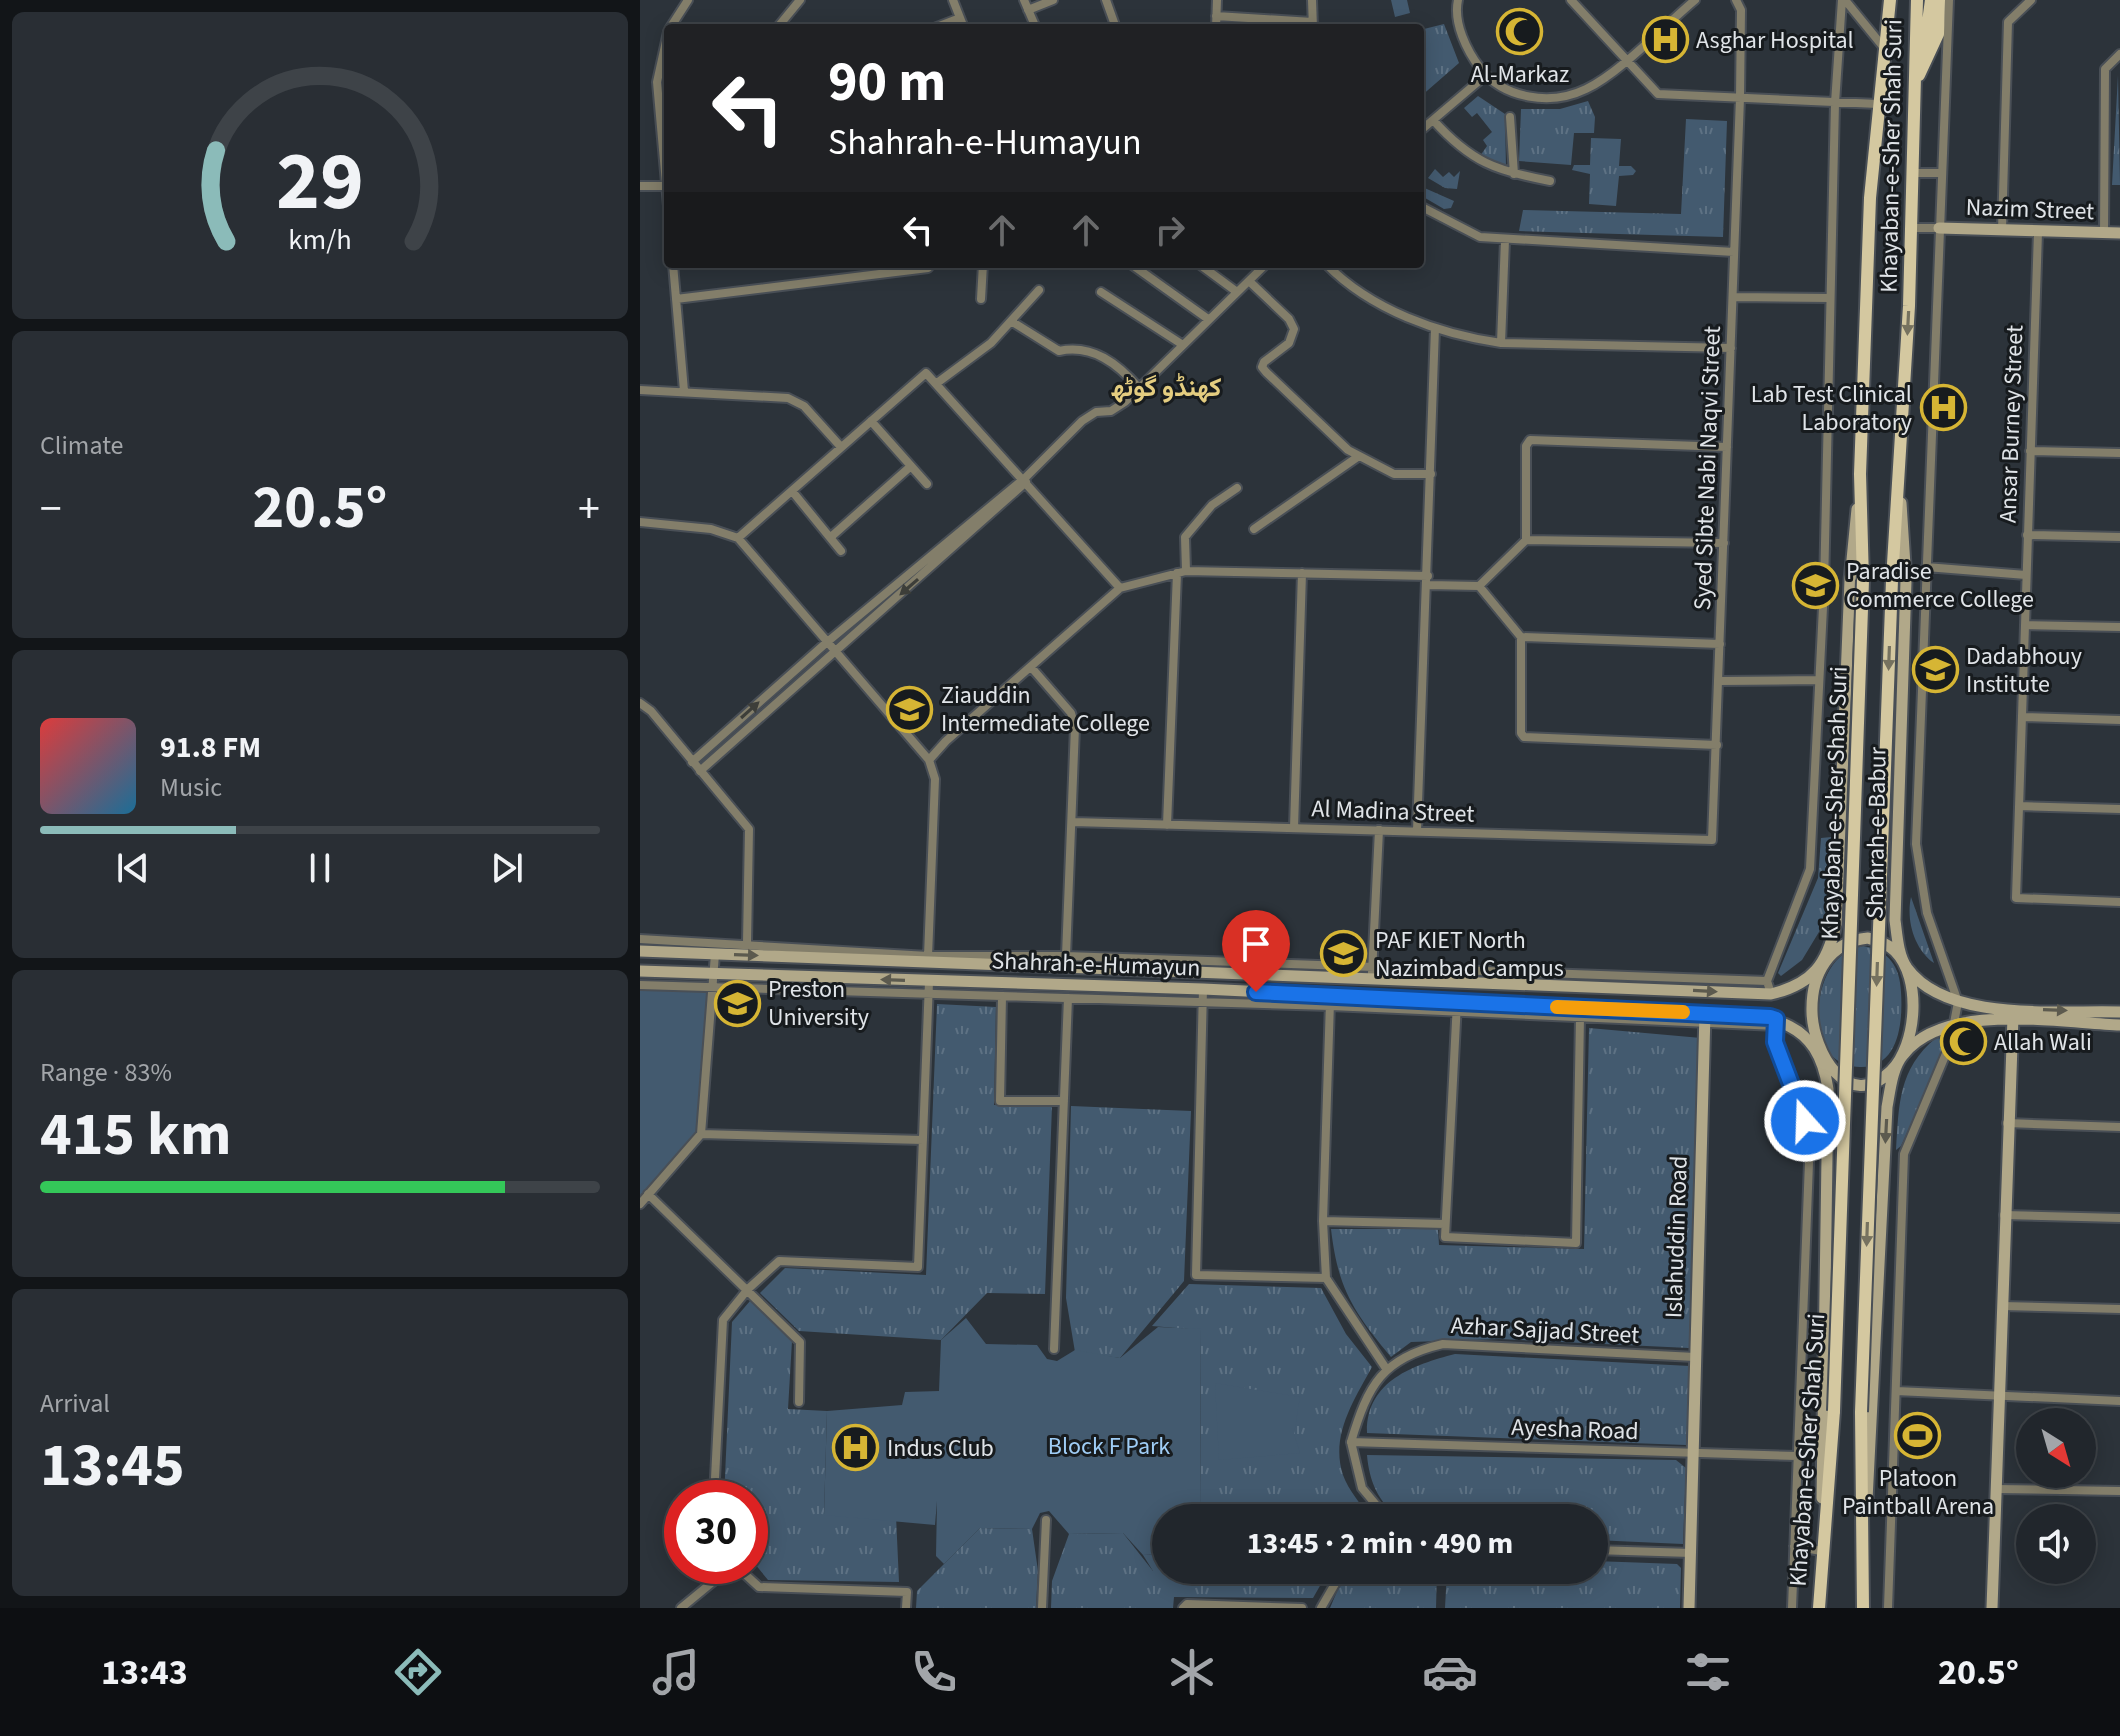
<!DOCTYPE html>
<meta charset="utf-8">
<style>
:root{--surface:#21262c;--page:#292e34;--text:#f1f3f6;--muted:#a2a5a9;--line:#3e4348;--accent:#8bbbb9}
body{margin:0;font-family:"Source Sans 3",Vazirmatn,sans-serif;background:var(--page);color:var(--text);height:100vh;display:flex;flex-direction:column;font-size:30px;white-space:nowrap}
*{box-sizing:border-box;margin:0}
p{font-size:26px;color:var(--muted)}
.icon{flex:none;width:44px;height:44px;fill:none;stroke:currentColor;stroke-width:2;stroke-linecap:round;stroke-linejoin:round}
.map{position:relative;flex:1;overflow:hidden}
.sheet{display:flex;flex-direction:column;gap:12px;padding:12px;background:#121518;width:640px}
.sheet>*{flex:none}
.banner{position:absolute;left:24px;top:24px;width:760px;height:244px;border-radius:8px;box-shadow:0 4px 20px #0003,0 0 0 2px var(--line);background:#202124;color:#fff;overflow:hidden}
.needle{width:52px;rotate:143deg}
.fabs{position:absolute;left:1376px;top:1408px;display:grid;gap:16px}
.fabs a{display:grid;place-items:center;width:80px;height:80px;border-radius:50%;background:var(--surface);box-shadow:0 4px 20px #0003,0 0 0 2px var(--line);font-size:40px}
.speed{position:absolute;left:24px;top:1480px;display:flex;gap:16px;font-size:40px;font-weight:700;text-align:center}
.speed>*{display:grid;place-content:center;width:104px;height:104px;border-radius:50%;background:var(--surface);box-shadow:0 4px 20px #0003,0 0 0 2px var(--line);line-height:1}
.speed .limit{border:12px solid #d22;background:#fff;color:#111}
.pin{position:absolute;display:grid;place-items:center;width:68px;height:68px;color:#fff;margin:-82px -34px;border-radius:50% 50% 50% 0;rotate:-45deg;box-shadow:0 0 8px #0007}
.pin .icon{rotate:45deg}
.me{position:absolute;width:88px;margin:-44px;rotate:340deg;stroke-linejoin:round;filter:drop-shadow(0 0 6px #0008)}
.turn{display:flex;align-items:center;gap:28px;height:168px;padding:0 32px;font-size:36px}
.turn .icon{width:104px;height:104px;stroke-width:2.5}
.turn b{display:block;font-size:56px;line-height:68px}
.lanes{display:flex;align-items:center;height:76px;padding:0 32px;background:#0003;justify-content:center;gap:40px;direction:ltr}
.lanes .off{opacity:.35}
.big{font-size:60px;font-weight:700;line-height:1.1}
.sheet .card{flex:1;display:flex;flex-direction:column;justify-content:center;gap:12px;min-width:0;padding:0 28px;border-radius:12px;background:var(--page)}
.sheet .dial{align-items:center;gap:0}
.dial svg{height:208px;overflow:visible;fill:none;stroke:var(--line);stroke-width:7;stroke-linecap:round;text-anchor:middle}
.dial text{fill:var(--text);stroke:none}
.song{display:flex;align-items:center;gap:24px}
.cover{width:96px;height:96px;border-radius:12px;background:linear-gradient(135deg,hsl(0 70% 55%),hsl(200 70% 35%))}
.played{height:8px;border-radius:4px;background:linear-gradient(90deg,var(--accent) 35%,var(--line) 35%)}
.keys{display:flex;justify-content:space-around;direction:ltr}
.heat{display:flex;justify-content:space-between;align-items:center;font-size:44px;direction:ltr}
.charge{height:12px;border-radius:6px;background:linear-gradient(90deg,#34c759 83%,var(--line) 0)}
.trip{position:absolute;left:512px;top:1504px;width:456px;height:80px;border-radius:40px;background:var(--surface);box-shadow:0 4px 20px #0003,0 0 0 2px var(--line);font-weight:700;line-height:80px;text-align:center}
.tabs{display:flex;height:128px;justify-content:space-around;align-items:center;background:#0d0f12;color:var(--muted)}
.tabs .icon{width:56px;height:56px}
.tabs .active{color:var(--accent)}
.tabs b{font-size:36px;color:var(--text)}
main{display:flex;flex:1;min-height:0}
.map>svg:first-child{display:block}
.grass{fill:url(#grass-tufts)}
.green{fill:#435a6f}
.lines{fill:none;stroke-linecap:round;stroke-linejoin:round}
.street-casing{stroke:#494f56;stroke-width:12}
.secondary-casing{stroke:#494f56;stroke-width:15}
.primary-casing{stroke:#494f56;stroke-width:16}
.street{stroke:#837e6a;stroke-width:8}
.secondary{stroke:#b1a889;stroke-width:11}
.primary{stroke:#d4c8a0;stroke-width:12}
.primary-bridge-casing{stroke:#494f56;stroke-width:16;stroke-linecap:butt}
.primary-bridge{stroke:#d4c8a0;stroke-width:12}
.oneway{fill:#76725f}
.oneway2{fill:#3d3e39}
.oneway3{fill:#5c5a4e}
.route-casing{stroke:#114b97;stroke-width:20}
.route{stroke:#1a73e8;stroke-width:14}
.slow{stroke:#f59e0b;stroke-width:14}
.labels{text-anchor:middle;stroke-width:6;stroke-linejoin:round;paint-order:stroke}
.poi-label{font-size:24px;fill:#e0e4e8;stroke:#171b1e;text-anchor:start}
.street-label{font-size:24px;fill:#e0e4e8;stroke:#171b1e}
.park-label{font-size:24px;fill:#9fcdf6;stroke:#171b1e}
.neighbourhood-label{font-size:26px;font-weight:bold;fill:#e4cd80;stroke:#171b1e}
</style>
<main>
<section class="sheet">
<div class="card dial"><svg viewBox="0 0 100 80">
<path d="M14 69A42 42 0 1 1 86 69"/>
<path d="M14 69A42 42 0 0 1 10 34" stroke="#8bbbb9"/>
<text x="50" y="56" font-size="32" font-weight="700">29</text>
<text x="50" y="72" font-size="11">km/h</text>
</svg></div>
<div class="card"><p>Climate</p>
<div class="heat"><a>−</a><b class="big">20.5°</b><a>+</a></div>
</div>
<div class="card">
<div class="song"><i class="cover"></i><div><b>91.8 FM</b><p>Music</p></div></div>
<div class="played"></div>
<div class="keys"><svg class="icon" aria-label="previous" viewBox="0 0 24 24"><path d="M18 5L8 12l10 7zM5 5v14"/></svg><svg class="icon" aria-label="pause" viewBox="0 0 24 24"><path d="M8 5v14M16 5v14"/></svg><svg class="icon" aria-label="next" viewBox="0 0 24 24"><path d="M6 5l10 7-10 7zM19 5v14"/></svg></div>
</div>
<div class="card"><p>Range · 83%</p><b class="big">415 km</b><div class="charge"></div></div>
<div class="card"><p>Arrival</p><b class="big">13:45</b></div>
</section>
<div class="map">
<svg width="1480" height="1608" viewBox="0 0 1480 1608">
<defs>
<pattern id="grass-tufts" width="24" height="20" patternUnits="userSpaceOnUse" patternTransform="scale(2)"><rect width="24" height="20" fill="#435a6f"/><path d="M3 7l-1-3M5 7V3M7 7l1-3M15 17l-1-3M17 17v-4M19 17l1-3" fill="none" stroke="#5e7284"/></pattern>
</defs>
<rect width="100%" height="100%" fill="#2c333a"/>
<!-- grass -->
<path class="grass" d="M804,24L819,63L780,97V30Z
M1478,75L1480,185H1472Z
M838,96L865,114L866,169L840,156L847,146L843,140L852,132L837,113L832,117L824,108Z
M948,101L955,117L954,133H934L931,165L879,161L881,109H920Z
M1046,119L1087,121L1083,237L879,231L883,210L1041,214Z
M951,138L981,139L979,166H991L996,171L993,175L979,176L976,206L949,204L950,174L932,170L934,165H950Z
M795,169L803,177L809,172L814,177L820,171L817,189L805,188L788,178Z
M780,186L814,201L811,208L804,209L780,195Z
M1192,837L1188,917L1162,960L1141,976L1138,973L1178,878L1181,838Z
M1271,897L1294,963C1274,949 1266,920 1271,897Z
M1223,946C1249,950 1260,967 1261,992C1263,1022 1259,1068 1220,1067C1210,1067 1199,1063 1192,1056C1167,1028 1177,952 1223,946Z
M297,1004L356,1007L354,1105L412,1106L405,1294L347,1293L301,1340L159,1331L120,1293L145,1268L286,1275Z
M949,1028L1061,1038L1049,1348L859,1339L771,1342L751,1357C713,1311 698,1289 691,1229H798L799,1245L944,1249Z
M1296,1038L1305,1039L1308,1043L1261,1146L1256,1150C1259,1105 1258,1069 1296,1038Z
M431,1106L551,1111L544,1281L480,1358L435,1352L426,1298Z
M549,1284L681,1288L706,1334L732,1367C714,1400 690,1436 703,1475C708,1490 722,1505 730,1518H560L561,1330L512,1326Z
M110,1301L152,1341L148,1409L187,1411L184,1514L256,1516L259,1582L128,1580L110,1558V1498H84L92,1322Z
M815,1354L1050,1366L1046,1445L727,1433C726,1381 773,1365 815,1354Z
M727,1455L1036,1460L1046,1468L1043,1544L954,1540V1518H760C738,1503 729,1480 727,1455Z
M340,1528L392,1529L398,1571L396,1608H276L277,1591Z
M483,1533L513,1571L503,1555L526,1554V1570H689L673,1598L534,1597L533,1608H411L412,1581L429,1534Z
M954,1561L1037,1564L1041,1568L1040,1608H805L807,1570H954Z
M713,1570H797L796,1608H690L698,1589Z"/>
<!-- green -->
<path class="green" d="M751,0H767L770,13L755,17Z
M0,985L74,989L61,1134L0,1202Z
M326,1318L346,1344L397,1345L407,1359L417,1361L435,1350L480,1358L518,1327L561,1329L560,1518H526V1554L503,1555L483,1533L429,1534L409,1511L400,1513L392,1529L340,1528L304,1564L296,1556L297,1501L295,1525L184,1515L187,1411L262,1405L265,1392L299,1391L301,1340Z
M575,1383L660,1397L654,1434L660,1453L579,1460Z"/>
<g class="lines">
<defs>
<path id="street" d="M313,0L324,28
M384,0L396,28
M466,0L476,28
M672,0L673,28
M818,0C813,23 827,51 840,68C864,99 911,106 946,89C980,73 1025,25 1055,0
M931,0L1018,94L1238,104
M1205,0L1245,49
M388,10L413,0
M576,16L672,22
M30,28L48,0
M137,28L160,0
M294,28L320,18
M576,28L577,0
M28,32L17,82L28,206
M870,117L874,174
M793,120C831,162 856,171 910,181
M780,131L846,75
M1271,173H1301
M0,186H28
M780,206L840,237L1094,252
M1271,228H1299
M1362,230L1368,22L1391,0
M1398,232L1376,898L1480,902
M1464,233L1465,69L1480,54
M33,264L44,391
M491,264L568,319
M559,264L597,292
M686,264C731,310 799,334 861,343L1091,348
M609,281L649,319L654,329L649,343L624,362L622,367L626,372L708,450L754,474H791
M461,292L543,345
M1093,297L1190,298
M36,299L288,268L291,264
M341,299L343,264
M371,321L419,351C453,344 478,364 499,388
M861,343L865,240
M297,383L351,343L399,290
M0,390L148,398L164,406L201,447
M231,421L287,484
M1390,451L1480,453
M152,491L201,551
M0,522L71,529L98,538L289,760L295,779L288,956
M614,529L719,456
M1387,535L1480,537
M192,536L271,466
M98,538L286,373L480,588
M886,540V446L890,440L1087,447
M1286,567L1386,575
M546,571L545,537L572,505L597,488
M788,585L839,586L886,540L1084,543
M839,586L881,637L1080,644
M1385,625L1480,627
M881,637V733L884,737L1077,745
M391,667L431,713L435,727L426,956
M1079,681L1178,680
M0,703L11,711L109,829L107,943
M1382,717L1480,720
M289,760L306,741L480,588L546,571L788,576
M52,762L186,643L386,477L442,421L456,412L471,411L485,402L626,264
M60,771L386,482
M1379,806L1480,809
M433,822L1072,840L1100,98L1101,10L1096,0
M527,825L537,573
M654,828L662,573
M777,831L795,328
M0,939L288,956H426L1127,981L1131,994
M732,973L739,830
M1127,981L1170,869L1184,587L1195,103L1202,0
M0,985L691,1006L1137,1026
M563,989L556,1275L686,1278
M362,996L360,1101H424
M690,1002L683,1221L686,1278L747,1370
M817,1002L805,1237L936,1243L940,1017
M1137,1024L1135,1042L1170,1136L1152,1608
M1367,1123L1480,1127
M61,1134L75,954
M8,1194L160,1342L159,1402
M0,1204L61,1134L283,1140
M1364,1215L1480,1218
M683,1221L805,1224
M1362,1306L1480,1309
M414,1349L428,998
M1256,1391L1480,1401
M711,1442L1157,1456
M711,1442C728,1385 742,1358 803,1344L1055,1357
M711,1442L722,1488L747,1518
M1356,1489L1480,1491
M74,1498L83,1320L108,1289L139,1261L278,1267L289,982
M1154,1546L1181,1551
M954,1550L1051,1553
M96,1566L119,1587L267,1592L266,1608
M41,1608L92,1566
M402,1608L406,1520
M543,1608L547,1604L662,1608
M681,1608L703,1570
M1248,1608L1264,1154L1310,1044L1318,1002L1287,913L1276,844L1309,0"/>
<path id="secondary" d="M1299,228L1480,233
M1261,503L1266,581L1255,920C1257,935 1258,955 1267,968C1307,1023 1419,1010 1480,1012
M1228,938C1237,941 1247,943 1255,951C1282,978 1277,1045 1251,1071C1207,1114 1173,1051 1172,1012C1171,974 1189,942 1228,938Z
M0,951L1131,994C1173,984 1187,964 1196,924L1210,580L1217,509
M0,971L563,989L1065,1013C1126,1017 1177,1014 1188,1089L1182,1498
M1227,1500L1247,1107C1250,1091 1252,1068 1263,1055C1305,1001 1420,1023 1480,1025
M1049,1608L1065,1013
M1352,1608L1373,1017"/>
<path id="primary" d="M1284,51L1291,0
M1279,75L1298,34L1299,0
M1223,580L1220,474L1230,198L1250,0
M1252,580L1269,306L1277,0
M1221,1412L1223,1608
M1179,1608L1194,1411"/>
</defs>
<!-- street casing -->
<use href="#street" class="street-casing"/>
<!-- secondary casing -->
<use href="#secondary" class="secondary-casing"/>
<!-- primary casing -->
<use href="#primary" class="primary-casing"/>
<!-- street -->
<use href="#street" class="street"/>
<!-- secondary -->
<use href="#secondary" class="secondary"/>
<!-- primary -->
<use href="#primary" class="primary"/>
<defs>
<path id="primary-bridge" d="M1194,1411L1223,580
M1221,1412L1252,580"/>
</defs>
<!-- primary-bridge casing -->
<use href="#primary-bridge" class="primary-bridge-casing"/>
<!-- primary-bridge -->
<use href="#primary-bridge" class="primary-bridge"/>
</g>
<!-- one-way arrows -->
<defs><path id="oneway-solid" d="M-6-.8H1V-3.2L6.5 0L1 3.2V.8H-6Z" transform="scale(2)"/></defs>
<g class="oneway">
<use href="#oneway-solid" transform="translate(1268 323) rotate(93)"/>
<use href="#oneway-solid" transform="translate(1249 658) rotate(92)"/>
<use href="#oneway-solid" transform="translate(1237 974) rotate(92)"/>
<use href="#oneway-solid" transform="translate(1227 1234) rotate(92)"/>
</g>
<g class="oneway2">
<use href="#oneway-solid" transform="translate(269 587) rotate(139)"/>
<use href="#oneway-solid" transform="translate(110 710) rotate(-42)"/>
</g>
<g class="oneway3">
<use href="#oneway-solid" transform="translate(106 955) rotate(2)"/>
<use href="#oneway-solid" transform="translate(253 980) rotate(-178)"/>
<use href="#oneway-solid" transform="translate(1065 991) rotate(3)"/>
<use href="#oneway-solid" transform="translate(1415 1010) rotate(2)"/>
<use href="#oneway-solid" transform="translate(1246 1131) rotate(93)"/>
</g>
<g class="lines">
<defs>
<path id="route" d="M616,992L1130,1017L1136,1019L1135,1042L1165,1121"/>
</defs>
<!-- route casing -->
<use href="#route" class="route-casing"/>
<!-- route -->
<use href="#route" class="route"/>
<!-- slow -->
<path class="slow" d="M917,1007L1043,1012"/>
</g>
<!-- icons -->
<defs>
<symbol id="mosque-ring" viewBox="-11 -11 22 22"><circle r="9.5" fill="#171b1e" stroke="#d6b534" stroke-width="1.5"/><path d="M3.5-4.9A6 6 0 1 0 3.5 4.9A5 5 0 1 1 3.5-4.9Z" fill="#d6b534"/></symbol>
<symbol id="hospital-ring" viewBox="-11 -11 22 22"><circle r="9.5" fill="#171b1e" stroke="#d6b534" stroke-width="1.5"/><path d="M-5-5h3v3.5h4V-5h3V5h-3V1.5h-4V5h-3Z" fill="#d6b534"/></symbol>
<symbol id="university-ring" viewBox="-11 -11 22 22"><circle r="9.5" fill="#171b1e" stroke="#d6b534" stroke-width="1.5"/><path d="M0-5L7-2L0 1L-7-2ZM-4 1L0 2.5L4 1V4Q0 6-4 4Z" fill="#d6b534"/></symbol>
<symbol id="stadium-ring" viewBox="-11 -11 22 22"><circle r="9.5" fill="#171b1e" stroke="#d6b534" stroke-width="1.5"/><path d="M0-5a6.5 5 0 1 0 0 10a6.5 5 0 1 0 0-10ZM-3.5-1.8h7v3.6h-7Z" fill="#d6b534"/></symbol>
</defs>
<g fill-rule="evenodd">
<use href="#mosque-ring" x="854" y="6" width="51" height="51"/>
<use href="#hospital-ring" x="1000" y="14" width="51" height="51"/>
<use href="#hospital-ring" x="1278" y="382" width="51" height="51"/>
<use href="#university-ring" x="1150" y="560" width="51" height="51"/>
<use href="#university-ring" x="1270" y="644" width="51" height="51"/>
<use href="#university-ring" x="244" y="684" width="51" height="51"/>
<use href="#university-ring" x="678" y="928" width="51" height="51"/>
<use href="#university-ring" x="72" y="978" width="51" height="51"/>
<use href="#mosque-ring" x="1298" y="1016" width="51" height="51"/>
<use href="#stadium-ring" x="1252" y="1410" width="51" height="51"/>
<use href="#hospital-ring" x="190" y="1422" width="51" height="51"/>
</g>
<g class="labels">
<!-- poi labels -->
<g class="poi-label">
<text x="1056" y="48">Asghar Hospital</text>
<text x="880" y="82" text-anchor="middle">Al-Markaz</text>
<text x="1272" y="402" text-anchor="end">Lab Test Clinical<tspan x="1272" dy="28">Laboratory</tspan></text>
<text x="1206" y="579">Paradise<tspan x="1206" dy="28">Commerce College</tspan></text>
<text x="1326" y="664">Dadabhouy<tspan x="1326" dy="28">Institute</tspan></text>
<text x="301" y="703">Ziauddin<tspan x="301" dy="28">Intermediate College</tspan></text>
<text x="735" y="948">PAF KIET North<tspan x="735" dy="28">Nazimbad Campus</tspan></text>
<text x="128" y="997">Preston<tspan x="128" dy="28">University</tspan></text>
<text x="1354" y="1050">Allah Wali</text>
<text x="247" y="1456">Indus Club</text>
<text x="1278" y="1486" text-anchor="middle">Platoon<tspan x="1278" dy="28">Paintball Arena</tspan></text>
</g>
<!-- street labels -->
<g class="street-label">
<text transform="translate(1251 156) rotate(-89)" y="8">Khayaban-e-Sher Shah Suri</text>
<text transform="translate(1390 209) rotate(2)" y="8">Nazim Street</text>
<text transform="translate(1371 424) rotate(-88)" y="8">Ansar Burney Street</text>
<text transform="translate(1067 468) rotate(-88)" y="8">Syed Sibte Nabi Naqvi Street</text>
<text transform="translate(1194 803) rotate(-88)" y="8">Khayaban-e-Sher Shah Suri</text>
<text transform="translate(753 811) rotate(2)" y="8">Al Madina Street</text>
<text transform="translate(1236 833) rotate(-89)" y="8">Shahrah-e-Babur</text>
<text transform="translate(456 964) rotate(2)" y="8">Shahrah-e-Humayun</text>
<text transform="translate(1036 1237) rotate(-88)" y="8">Islahuddin Road</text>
<text transform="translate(905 1330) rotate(3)" y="8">Azhar Sajjad Street</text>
<text transform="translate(935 1429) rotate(2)" y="8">Ayesha Road</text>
<text transform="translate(1167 1450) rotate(-86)" y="8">Khayaban-e-Sher Shah Suri</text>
</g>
<!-- park labels -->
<g class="park-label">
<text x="469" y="1454">Block F Park</text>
</g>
<!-- neighbourhood labels -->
<g class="neighbourhood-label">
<text x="526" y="396">کھنڈو گوٹھ</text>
</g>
</g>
</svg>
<div class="fabs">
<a><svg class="needle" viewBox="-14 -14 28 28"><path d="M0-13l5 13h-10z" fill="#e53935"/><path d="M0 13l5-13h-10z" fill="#a2a5a9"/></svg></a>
<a><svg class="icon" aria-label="sound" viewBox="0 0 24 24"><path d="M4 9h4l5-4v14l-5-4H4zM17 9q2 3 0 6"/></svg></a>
</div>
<div class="speed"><div class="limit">30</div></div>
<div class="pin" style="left:616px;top:992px;background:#d93025"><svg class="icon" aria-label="arrive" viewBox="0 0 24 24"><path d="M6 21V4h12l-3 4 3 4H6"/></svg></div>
<svg class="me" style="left:1165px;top:1121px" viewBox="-20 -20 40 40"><circle r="17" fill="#1a73e8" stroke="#fff" stroke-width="3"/><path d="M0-11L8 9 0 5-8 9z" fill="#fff"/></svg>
<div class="trip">13:45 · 2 min · 490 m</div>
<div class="banner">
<div class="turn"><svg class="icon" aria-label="left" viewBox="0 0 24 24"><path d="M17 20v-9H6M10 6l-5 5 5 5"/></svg><div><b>90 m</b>Shahrah-e-Humayun</div></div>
<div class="lanes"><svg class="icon" aria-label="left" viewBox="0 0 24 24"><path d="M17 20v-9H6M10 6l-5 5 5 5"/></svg><svg class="icon off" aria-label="ahead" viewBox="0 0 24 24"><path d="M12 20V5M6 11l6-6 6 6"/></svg><svg class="icon off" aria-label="ahead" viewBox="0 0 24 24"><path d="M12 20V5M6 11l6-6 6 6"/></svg><svg class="icon off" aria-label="right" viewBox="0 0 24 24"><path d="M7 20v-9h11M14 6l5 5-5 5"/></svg></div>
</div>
</div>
</main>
<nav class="tabs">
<b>13:43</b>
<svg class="icon active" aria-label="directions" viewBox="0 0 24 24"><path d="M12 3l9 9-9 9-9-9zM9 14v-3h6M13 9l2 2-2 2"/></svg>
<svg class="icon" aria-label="music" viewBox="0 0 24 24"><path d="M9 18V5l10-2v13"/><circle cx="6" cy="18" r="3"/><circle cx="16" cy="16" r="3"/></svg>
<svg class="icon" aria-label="phone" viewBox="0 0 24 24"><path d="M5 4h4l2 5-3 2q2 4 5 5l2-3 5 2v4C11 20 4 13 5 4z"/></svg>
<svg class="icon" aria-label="climate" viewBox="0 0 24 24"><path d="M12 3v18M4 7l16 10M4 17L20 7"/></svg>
<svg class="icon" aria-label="car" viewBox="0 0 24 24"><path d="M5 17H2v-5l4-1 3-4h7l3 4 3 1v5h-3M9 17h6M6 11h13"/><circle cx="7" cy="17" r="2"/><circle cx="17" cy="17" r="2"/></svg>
<svg class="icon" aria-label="filters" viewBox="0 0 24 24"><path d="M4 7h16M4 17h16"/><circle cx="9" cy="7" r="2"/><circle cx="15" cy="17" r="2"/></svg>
<b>20.5°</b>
</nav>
